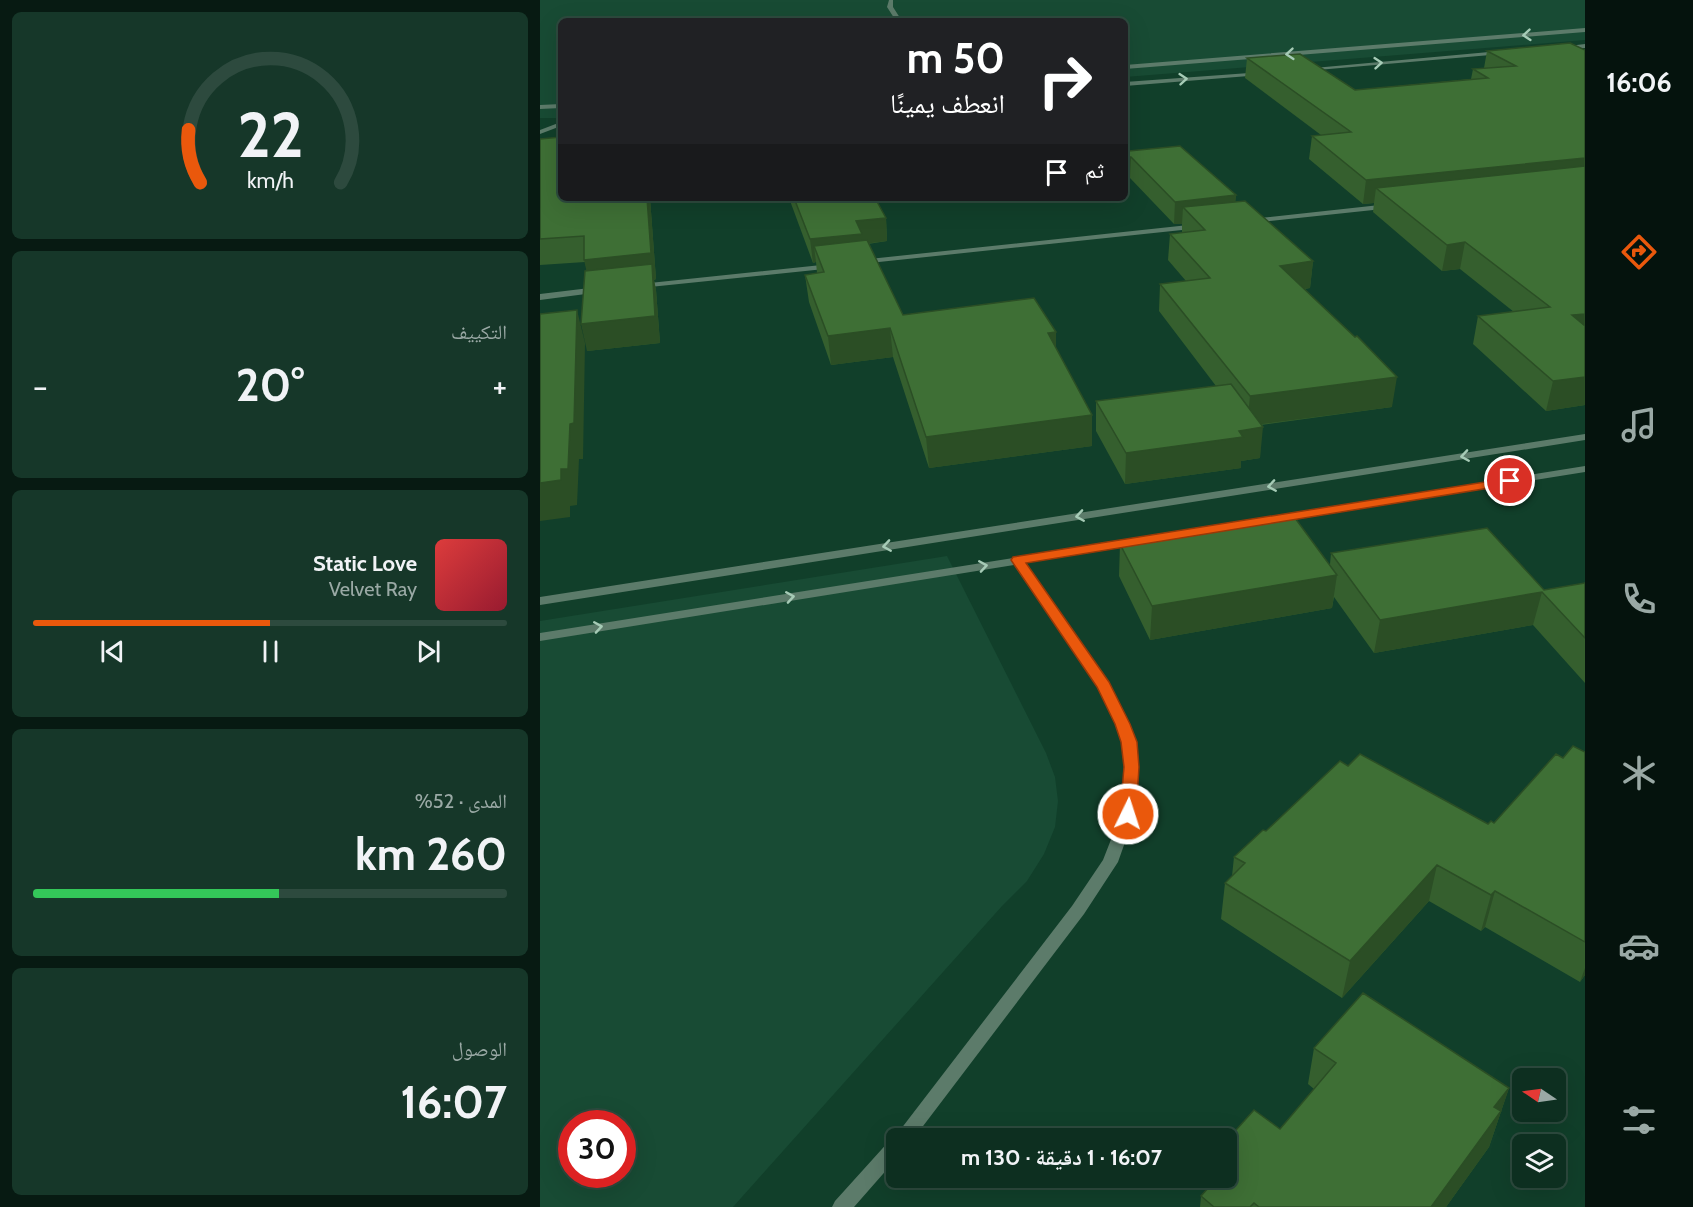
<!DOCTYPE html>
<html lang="ar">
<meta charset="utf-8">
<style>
:root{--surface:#0d2f20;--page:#163729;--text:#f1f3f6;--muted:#9aa9a5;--line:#2d4a3e;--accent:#ea580c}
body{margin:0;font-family:Cabin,"Noto Naskh Arabic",sans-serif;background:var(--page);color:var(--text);direction:rtl;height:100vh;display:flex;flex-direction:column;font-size:22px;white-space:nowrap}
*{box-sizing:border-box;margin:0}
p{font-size:20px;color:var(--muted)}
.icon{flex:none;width:33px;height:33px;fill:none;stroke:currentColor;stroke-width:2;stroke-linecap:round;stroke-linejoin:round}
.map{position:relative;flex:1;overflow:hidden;direction:ltr}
.side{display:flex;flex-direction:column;gap:12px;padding:12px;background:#071a12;width:540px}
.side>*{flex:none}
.top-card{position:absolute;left:18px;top:18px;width:570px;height:183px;border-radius:9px;box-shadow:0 6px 24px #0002,0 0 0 2px var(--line);direction:rtl;background:#202124;color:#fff;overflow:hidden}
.needle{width:39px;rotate:283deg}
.buttons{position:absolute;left:972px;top:1068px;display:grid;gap:12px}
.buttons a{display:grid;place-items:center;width:54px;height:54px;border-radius:9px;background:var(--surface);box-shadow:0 6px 24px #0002,0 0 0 2px var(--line);font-size:30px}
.speed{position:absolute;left:18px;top:1110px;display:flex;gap:12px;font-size:30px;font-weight:700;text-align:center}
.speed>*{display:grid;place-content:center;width:78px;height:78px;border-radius:50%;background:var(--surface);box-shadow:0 6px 24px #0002,0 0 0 2px var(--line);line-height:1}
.speed .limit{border:9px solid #d22;background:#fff;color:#111}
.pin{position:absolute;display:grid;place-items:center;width:51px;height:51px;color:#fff;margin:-26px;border:3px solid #fff;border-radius:50%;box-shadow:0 2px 6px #0007}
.me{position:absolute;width:66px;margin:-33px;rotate:4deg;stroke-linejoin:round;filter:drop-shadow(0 0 4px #0008)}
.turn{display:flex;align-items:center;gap:21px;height:126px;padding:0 24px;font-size:27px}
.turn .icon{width:78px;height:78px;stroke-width:2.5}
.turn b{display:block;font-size:42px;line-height:51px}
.then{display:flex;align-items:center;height:57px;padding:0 24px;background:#0003;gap:12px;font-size:22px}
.big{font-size:45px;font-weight:700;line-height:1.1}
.side .card{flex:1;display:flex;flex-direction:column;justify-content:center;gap:9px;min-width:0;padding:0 21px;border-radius:9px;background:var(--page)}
.side .dial{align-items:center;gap:0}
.dial svg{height:156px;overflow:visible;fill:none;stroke:var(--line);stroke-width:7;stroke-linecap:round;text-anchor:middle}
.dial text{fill:var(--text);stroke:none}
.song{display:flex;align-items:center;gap:18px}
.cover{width:72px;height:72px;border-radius:9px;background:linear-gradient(135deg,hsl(0 70% 55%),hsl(350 70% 35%))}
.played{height:6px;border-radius:3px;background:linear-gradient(90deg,var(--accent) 50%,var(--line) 50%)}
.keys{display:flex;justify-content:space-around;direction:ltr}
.heat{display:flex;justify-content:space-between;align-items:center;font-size:33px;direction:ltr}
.charge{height:9px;border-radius:4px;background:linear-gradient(90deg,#34c759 52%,var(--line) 0)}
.trip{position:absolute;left:346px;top:1128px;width:351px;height:60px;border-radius:9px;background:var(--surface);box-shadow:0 6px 24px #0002,0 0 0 2px var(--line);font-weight:700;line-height:60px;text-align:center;direction:rtl}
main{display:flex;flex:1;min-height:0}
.tabs{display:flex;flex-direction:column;width:108px;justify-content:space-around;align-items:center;background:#05130d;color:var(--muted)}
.tabs .icon{width:42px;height:42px}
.tabs .selected{color:var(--accent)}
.tabs b{font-size:27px;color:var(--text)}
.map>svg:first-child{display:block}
.built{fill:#184b34;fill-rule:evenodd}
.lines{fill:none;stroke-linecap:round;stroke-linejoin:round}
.street{fill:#5c7b6a;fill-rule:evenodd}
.wall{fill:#355f2e}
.shaded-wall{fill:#2b4e25}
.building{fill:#3e6f35;stroke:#2b4e25;stroke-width:1.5}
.oneway{stroke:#a6cbb6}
.route{fill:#ea580c;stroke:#983908;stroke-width:1.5}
</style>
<main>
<nav class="tabs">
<b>16:06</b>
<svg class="icon selected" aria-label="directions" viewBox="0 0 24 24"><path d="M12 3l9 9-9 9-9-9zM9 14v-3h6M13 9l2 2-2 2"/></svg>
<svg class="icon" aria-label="music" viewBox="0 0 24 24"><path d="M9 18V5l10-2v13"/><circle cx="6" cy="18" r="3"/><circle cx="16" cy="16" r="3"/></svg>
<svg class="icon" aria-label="phone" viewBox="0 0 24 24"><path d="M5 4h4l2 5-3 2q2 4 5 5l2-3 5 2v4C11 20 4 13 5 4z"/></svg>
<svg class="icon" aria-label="climate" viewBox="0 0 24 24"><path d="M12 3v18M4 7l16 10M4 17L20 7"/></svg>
<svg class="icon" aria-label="car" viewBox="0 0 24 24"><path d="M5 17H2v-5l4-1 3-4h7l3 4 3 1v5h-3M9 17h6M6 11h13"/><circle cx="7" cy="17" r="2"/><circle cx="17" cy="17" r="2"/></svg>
<svg class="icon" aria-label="filters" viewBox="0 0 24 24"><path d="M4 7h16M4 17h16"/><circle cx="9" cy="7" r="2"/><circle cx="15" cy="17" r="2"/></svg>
</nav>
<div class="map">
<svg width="1045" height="1207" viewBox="0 0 1045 1207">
<rect width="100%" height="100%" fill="#113f2a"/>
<!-- built -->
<path class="built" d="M0,0H1045V40L585,77V21H21V118H0Z
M407,556L506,753L515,777L518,801L515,827L504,854L487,881L462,906L193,1207H0V621ZM32,1124H82V1174H32Z"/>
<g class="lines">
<!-- street -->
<path class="street" d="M349,0H353V7L362,21H356L347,7Z
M1045,28V32L585,69V65Z
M1045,44V48L1023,49L1020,47Z
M960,51L962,54L766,71L763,69Z
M723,72L721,75L585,86V82Z
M21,104V108L0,109V105Z
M21,122V126L0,134V130Z
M849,204L853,206L852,208L711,223L707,221L711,219Z
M658,224L662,226L661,228L320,264L316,262L320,260Z
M291,264H294V268L100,288L96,286L100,284Z
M58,287L61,288V292L0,300V294Z
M1045,434V440L0,605V597Z
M1045,466V472L623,540L617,537L623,534Z
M594,539L598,540L600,542L598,544L485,563L569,683L590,724L596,742L598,767L595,814L578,862L544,914L374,1138H357V1158L314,1207H292L295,1201L351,1139L354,1138L532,906L563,860L581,814L584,767L582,742L576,724L558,687L474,565L0,641V633Z"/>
</g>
<!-- wall -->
<path class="wall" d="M1045,50V405L1006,411L933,344L938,316L974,312L920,269L902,271L833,212L834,203L823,204L769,159L772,136L781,135L705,78L707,58L815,90L931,79L933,69L944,68L947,51Z
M0,139L21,198H110L116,279L114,280L116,290L120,343L47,351V271L45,262L0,265Z
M585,147L589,151L696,195L695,202L773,261L770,288L765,289L852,407L721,425L720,458L701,461V468L585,484L556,431V401L676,386L619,311L620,284L646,281L628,260L630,234L642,233V224H634L590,178L585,179Z
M249,198H389L338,203L346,218L347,241L328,244L363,315L516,332V348L552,446L389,468L353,357L291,365L269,302L265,275L277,273L276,262L273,263Z
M638,536L790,564L791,553L1004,590L1045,583V683L993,625L834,653L794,597L792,608L610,640L579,576L580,544Z
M1045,752V975L1040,982L945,927L941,931L889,901L802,998L681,919L685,883L692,876L694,857L808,766L948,824L954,823L1023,758Z
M774,1048L969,1088L949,1147L906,1207H660L661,1196L674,1182V1178H687V1140L740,1129L774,1089L768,1084Z"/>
<!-- shaded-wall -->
<path class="shaded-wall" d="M585,157H591L590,178L585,179Z
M1045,158V181L836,188L834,203L823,204L826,180Z
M696,195L694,218L643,207L642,224H634L635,202Z
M107,198H110L116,279L114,280L116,290L120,343L47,351L41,324L50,286L44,260Z
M328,198H389L329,204Z
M346,218L347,241L323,244L274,246L276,262L273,263L270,239L316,221Z
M925,242L920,269L902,271L907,245Z
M773,261L770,288L737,293L740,266Z
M37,310L45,343L43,459H39L37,505L30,506V517L0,521V483L21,469L30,424Z
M1045,314V341L1032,315Z
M350,328L353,357L291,365L288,336Z
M516,332V360L508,333Z
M857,377L852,407L707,426L710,396Z
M1045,377V405L1006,411L1013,381Z
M552,415V446L389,468L386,437Z
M723,427L720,458L701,461V468L585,484L586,453L699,431Z
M797,575L792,608L610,640L612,606Z
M1002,592L993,625L834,653L840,620Z
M897,865L889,901L802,998L810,961Z
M955,891L945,927L941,931L951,895Z
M1045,968V975L1040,982Z
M969,1088L949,1147L906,1207H891L954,1107Z"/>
<!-- building -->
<path class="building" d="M1030,43L1045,50V158L826,180L772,136L811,132L707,58L760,54L815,90L948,78L933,69L976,66L947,51Z
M21,137V198H107L111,253L44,260V236L0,239V139Z
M640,146L696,195L635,202L591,157H585V147L589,151Z
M1045,166V314L1032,315L1045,326V377L1013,381L938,316L1010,307L925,242L907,245L836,188Z
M254,198H335L346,218L316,221L322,234L270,239Z
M705,201L773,261L740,266L815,337L817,336L857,377L710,396L620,284L670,278L630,234L665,230L643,207Z
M327,240L363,315L494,298L516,332L508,333L552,415L386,437L350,328L288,336L265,275L284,272L274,246Z
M112,264L115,316L41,324L45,271Z
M37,310L34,423L30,424L28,469H21V480L0,483V314Z
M691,384L723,427L699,431L703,437L586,453L556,401Z
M755,518L797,575L612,606L580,544L637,535L638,536Z
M947,528L1004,590L1045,583V638L1002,592L840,620L791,553Z
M1033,746L1045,752V942L955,891L951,895L897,865L810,961L685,883L705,863L694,857L723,830L726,831L800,761L808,766L820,754L948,824L951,821L954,823L1016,754L1023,758Z
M823,993L969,1088L954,1107L961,1111L891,1207H719L714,1203L710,1207H674L661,1196L677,1178H687V1167L692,1161L687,1157V1140L714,1110L740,1129L796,1063L774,1048Z"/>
<!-- one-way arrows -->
<defs><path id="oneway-chevron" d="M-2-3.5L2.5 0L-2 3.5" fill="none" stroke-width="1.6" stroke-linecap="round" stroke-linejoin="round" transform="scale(1.5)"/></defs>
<g class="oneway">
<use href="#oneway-chevron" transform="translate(987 35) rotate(175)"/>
<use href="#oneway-chevron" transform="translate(750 54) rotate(175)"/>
<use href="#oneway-chevron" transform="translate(838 63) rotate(-5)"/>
<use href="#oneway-chevron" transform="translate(643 79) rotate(-5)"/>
<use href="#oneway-chevron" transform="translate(925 456) rotate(171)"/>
<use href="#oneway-chevron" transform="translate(732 486) rotate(171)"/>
<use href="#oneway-chevron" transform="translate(540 516) rotate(171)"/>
<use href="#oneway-chevron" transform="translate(347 546) rotate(171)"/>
<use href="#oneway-chevron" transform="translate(443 566) rotate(-9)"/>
<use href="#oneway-chevron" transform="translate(250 597) rotate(-9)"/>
<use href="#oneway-chevron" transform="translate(58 627) rotate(-9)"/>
</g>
<!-- route -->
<path class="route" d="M970,478L974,479V484L486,563L569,682L590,724L597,742L599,767L596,814L594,818H582L580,814L584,767L581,742L575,724L557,687L471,560L473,557Z"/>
</svg>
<div class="buttons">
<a><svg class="needle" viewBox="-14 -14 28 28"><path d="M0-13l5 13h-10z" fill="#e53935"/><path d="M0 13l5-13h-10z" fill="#9aa9a5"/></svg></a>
<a><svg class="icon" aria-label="layers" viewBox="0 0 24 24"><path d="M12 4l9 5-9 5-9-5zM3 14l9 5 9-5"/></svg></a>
</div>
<div class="speed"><div class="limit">30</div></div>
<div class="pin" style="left:970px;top:481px;background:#d93025"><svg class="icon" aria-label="arrive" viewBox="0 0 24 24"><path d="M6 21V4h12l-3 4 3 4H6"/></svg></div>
<svg class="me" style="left:588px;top:814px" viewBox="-20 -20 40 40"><circle r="17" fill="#ea580c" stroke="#fff" stroke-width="3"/><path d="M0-11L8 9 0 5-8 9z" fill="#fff"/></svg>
<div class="trip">16:07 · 1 دقيقة · 130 m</div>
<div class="top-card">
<div class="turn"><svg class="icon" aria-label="right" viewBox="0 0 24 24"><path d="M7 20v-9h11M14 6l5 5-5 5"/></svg><div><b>50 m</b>انعطف يمينًا</div></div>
<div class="then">ثم<svg class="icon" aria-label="arrive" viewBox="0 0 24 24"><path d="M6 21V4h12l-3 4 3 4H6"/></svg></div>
</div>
</div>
<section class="side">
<div class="card dial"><svg viewBox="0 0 100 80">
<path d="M14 69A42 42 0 1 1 86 69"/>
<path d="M14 69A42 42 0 0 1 8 42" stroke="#ea580c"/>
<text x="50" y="56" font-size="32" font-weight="700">22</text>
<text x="50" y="72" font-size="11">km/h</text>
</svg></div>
<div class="card"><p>التكييف</p>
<div class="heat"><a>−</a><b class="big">20°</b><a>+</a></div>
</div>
<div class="card">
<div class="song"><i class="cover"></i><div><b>Static Love</b><p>Velvet Ray</p></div></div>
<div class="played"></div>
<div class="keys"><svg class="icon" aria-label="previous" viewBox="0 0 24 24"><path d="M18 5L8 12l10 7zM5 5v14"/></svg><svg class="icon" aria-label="pause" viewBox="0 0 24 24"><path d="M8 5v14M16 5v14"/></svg><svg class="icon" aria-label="next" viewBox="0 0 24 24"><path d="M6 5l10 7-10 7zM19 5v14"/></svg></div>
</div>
<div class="card"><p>المدى · 52%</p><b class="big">260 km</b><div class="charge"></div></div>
<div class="card"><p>الوصول</p><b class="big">16:07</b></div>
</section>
</main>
